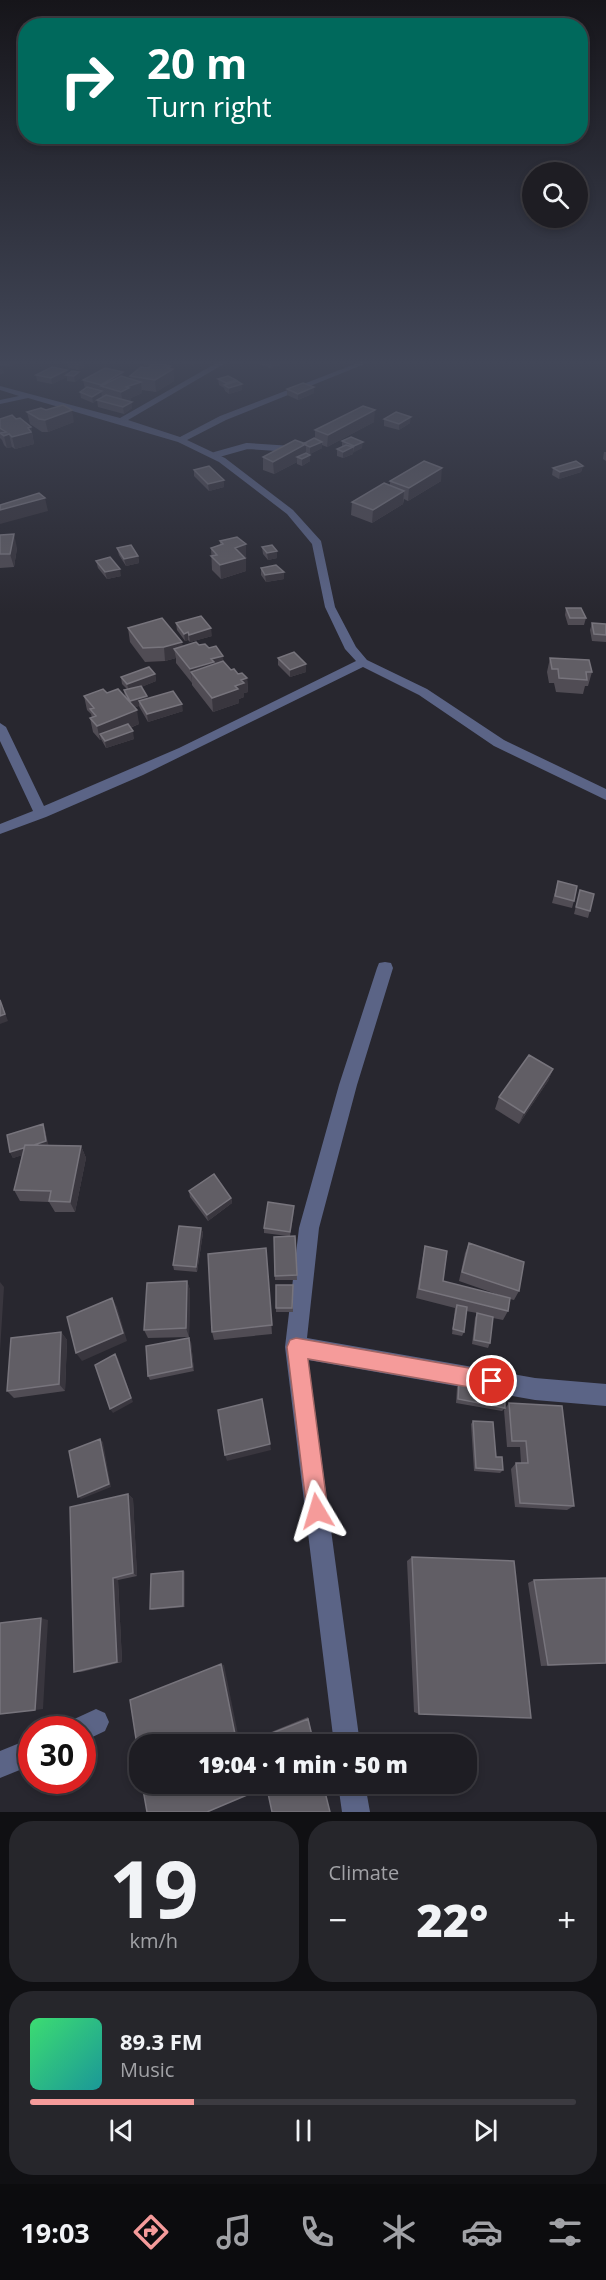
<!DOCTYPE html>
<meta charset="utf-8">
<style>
:root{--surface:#1e1d23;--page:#26262b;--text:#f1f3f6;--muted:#a1a2a6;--line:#3c3b41;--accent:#f59b9a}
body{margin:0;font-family:"Open Sans",sans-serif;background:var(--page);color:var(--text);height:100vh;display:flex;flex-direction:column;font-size:22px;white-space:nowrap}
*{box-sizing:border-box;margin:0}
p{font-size:20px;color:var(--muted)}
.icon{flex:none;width:33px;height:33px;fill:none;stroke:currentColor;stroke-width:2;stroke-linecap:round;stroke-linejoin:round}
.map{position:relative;height:1812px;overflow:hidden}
.sheet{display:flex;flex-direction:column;gap:9px;padding:9px;background:#101013;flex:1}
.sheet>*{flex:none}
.guide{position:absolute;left:18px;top:18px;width:570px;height:126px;border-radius:24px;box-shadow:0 3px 9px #0003,0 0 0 2px var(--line);background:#00695c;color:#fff;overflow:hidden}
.tools{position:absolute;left:522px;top:162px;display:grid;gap:12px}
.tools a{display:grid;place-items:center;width:66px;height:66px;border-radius:50%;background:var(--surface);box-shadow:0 3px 9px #0003,0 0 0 2px var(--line);font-size:30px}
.speed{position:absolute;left:18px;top:1716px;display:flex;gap:12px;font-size:30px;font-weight:700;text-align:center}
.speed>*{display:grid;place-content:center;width:78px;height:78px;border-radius:50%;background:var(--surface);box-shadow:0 3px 9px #0003,0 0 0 2px var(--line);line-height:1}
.speed .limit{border:9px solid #d22;background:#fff;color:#111}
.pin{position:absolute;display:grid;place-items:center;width:51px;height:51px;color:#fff;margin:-26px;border:3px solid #fff;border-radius:50%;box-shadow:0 2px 6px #0007}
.me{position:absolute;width:66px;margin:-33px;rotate:353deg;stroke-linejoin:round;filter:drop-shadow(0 0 4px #0008)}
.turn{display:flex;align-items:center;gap:21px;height:126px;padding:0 30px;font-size:27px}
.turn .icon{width:78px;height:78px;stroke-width:2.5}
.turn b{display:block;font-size:42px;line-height:51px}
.big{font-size:45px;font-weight:800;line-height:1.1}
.sheet .widget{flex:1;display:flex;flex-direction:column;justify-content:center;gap:9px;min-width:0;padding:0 21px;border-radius:24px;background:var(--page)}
.sheet .dial{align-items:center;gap:0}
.dial b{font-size:78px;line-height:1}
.song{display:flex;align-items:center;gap:18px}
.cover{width:72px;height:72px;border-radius:9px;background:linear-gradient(135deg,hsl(140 70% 55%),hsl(180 70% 35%))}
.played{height:6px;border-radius:3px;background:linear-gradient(90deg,var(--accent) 30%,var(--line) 30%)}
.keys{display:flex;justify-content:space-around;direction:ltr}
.heat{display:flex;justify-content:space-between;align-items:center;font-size:33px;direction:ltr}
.sheet .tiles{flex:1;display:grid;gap:9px;grid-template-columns:1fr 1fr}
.widget:last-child{grid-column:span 2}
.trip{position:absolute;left:129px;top:1734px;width:348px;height:60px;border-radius:24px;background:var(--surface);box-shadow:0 3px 9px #0003,0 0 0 2px var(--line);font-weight:800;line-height:60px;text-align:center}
.menu{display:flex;height:96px;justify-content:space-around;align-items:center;background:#0c0c0e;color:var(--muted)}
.menu .icon{width:42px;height:42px}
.menu .active{color:var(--accent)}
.menu b{font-size:27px;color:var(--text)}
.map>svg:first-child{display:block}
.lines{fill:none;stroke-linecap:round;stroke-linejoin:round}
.lane{stroke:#5b6486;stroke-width:6}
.street{fill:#5b6486;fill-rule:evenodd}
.wall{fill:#504c54}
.shaded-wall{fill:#39363e}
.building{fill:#615e65;stroke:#77747c;stroke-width:1.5}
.route{fill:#f59b9a;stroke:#9f6564;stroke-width:1.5}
</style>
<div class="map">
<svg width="606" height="1812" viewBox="0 0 606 1812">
<rect width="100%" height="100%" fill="#28272f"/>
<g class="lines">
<!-- lane -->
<path class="lane" d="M215,455L247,446L292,449"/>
<!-- street -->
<path class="street" d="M220,361H229L128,420L180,437L220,416L363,361H372L226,420L187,440L225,458L293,510L321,541L335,607L356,647L367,660L427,689L504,740L606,789V800L494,746L419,695L363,667L143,775L46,817L0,834V824L33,811L0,741V723L6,727L44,806L179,748L356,661L345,649L325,607L312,544L287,514L219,462L178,442L28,398L0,404V400L19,396L0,390V386L120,418Z
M385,962L391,963L393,968L357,1085L319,1228L307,1338L535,1378L606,1384V1406L535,1400L308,1360L360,1744H334L285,1347L299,1228L339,1085L377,968L379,963Z
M96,1709L105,1713L109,1722L105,1731L82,1742V1730H66L70,1721Z
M32,1738V1765L0,1778V1751Z
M338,1784H365L370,1812H342Z"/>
</g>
<!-- wall -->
<path class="wall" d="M0,361H20V362L9,367L0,365Z
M83,361L84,367L79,370L68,368L67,362Z
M130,361H172L164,365L171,366V369H173L174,381L156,392L142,390V393L131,398V400L128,401L132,408L124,414L98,407L97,400L102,397L93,403L81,398L80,392L85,389L83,380L123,372V377L130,379V376L150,366Z
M177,361H204L192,365Z
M230,361H243L238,364L230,362Z
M248,361H289L271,368Z
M79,372L80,378L75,382L67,381V377L52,384L37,381L36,375L68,374Z
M218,379L242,384V390L229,394L225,391L224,388L219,385Z
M287,389L314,393L298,400L287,395Z
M27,412L74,422L48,432H42L30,424Z
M0,419H16L31,427L34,444L15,449L12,447L7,448L4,445L2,440L0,438Z
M384,419L410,423L399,430L384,426Z
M374,422L327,447L322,445V448L310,454L306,452V453L310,455V461L302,466L297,464V462L274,474L263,470V457L315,439V430Z
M342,441L362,448L353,452V454L343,458L337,456V449L342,447Z
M604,452H606V461L603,459Z
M583,466L581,472L559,479L552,475L553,468Z
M194,470L224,487L209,491L194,476Z
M390,481H441L408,501L404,499L403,504L372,523L351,515L352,502L390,485Z
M0,535L17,548L14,567L0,568Z
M220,541L247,558H245L246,571L221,579L212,570L211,548L220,545Z
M262,547L277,551V558L268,560L263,554Z
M117,548L138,556L139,563L126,566L119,555Z
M96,561L121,576L107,579L98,568Z
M261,568L284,579L266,582L261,575Z
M566,608L586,618L584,625H568L565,615Z
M176,623L212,636L190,642L188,640L185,641L177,630Z
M592,623L606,624V642L592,641L590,630Z
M128,628L183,646L199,645L209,648L224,662L231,670L247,678L248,692L244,693V697L239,699V703L213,712L192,685V683L176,663V658L165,661L145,662L130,642Z
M278,658L306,664V672L290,677L278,665Z
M550,658L592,672L588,686H585L583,694L556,692L554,683H549L547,672Z
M155,674L156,681L141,687L147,696V698L183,711L148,722L140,708L139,706L134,707L139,724L130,728L134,739L106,748L101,739L100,740L93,732L90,718H92L91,714L87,710L84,696L107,693L125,697L124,690L127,689L122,684L121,677Z
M558,881L574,901L572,908L552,903Z
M580,890L590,911L588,918L574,914Z
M553,1069L548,1081L519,1124L495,1109L499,1097Z
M45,1130L48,1145L81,1146L86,1158L75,1212H55L49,1202L20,1201L14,1190L22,1155L13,1158L10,1152Z
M189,1191L231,1198L232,1203L208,1221L190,1197Z
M294,1206L290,1236H295L297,1280H275L274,1237L288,1236L264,1233V1228Z
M201,1228L203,1233L197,1272L174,1270L173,1265Z
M469,1243L519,1291L514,1300L510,1299L508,1311L503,1320L493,1318L490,1343L488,1348L472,1344L475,1318L477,1313L466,1311L464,1332L462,1336L452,1334L455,1308L416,1298L423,1256L425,1246L443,1281L502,1296L459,1281L465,1253Z
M266,1248L272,1334L214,1340L212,1332Z
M187,1281L190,1290L189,1337L148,1338L144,1330Z
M293,1285V1312H276V1308Z
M61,1332L67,1340L65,1391L14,1398L7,1391Z
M191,1342L194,1371L150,1380L148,1376Z
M459,1383L505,1408L502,1411L456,1403L457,1387Z
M509,1403L574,1506L567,1510L515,1507L511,1469L516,1463H521L520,1447H507L504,1410Z
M473,1421L503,1470L500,1473L474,1471L471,1424Z
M128,1494L133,1499L137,1576L118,1580L122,1662L81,1672H74Z
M412,1557L419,1714L414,1712L407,1561Z
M183,1571L185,1572V1607L152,1610L150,1609Z
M534,1580L606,1663L541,1666L528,1583Z
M308,1717L314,1744L257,1739L259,1737Z"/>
<!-- shaded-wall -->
<path class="shaded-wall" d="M8,361H20V362L9,367Z
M83,361L84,367L79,370L78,364Z
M157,361H172L158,368Z
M192,361H204L192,365Z
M271,361H289L271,368Z
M171,366V370L173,369L174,381L156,392L155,380Z
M2,367L4,373L0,375V368Z
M67,370L68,375H66L67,377L52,384L51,378Z
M79,372L80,378L75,382L74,376Z
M123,372L124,384L101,387V385Z
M236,380V386L242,384V390L229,394V388L226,386V383Z
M141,382L142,393L131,398V400L123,404L121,392L126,387Z
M314,387V393L298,400V394Z
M101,391L102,397L93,403L92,397Z
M132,402V408L124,414L123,407Z
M72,410L74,422L48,432L45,420Z
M375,410L374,422L327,447L328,435Z
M411,417L410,423L399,430V424Z
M31,427L34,444L15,449L12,437Z
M9,434L12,447L7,448L4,436Z
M322,442V448L310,454V447Z
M363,442L362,448L353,453L354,446Z
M306,444V457L310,455V461L302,466V459L297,457V462L274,474L273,462Z
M353,447V454L343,458V452Z
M583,466L581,472L559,479L560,472Z
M442,468L441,481L408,501L409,488Z
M224,480V487L209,491L208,484Z
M404,491L403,504L372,523L373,510Z
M45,498L48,511L0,524V510Z
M14,534L17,548L14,567L10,554Z
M246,544V571L221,579L220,565L235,548Z
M277,551V558L268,560L267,553Z
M138,556L139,563L126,566L124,559Z
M120,569L121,576L107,579L105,572Z
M284,572V579L266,582L265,575Z
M211,628L212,636L190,642L189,635Z
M188,632V640L185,641L184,634Z
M182,642L184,655L174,649L176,658L165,661L164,647Z
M223,656L224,670L191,672L192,683L190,669L211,659Z
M306,664V672L290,677V670Z
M155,674L156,681L129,692L127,684Z
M247,678L248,692L244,693V697L239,699V703L213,712L212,698L235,686L241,680Z
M147,696L148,703L139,701V706L132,708L130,701Z
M182,704L183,711L148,722L147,714Z
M137,710L139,724L103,738L100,734L101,739L100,740L97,726Z
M133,731L134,739L106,748L105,741Z
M0,999L8,1021L0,1024Z
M553,1069L548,1081L519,1124L524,1113Z
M43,1124L45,1130L49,1147L13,1158L10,1152Z
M81,1146L86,1158L75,1212L70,1202Z
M231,1198L232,1203L208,1221L207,1215Z
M294,1206V1211L290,1237V1232Z
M201,1228L203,1233L197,1272L196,1267Z
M187,1281L190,1290L189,1337L186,1328Z
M0,1282L4,1287L0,1351Z
M112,1298L117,1307L127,1341L82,1361L76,1353Z
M61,1332L67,1340L65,1391L59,1384Z
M189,1338L191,1342L194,1371L192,1367Z
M115,1354L118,1358L133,1402L113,1413L110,1409Z
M100,1439L103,1442L111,1487L81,1499L78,1497Z
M270,1444L271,1450L227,1461L225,1455Z
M128,1494L133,1499L137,1576L133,1573Z
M183,1571L185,1572V1607L183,1606Z
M113,1578L118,1580L122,1662H117Z
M41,1618L48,1620L43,1709L35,1710Z
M221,1664L224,1665L240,1744H237Z
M244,1784H248L249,1790L247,1795Z"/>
<!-- building -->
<path class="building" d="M69,361H83L78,364L67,362Z
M154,363L171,366L168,368L173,369L155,380L130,376L141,367L148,368Z
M52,367L67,370L51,378L36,375Z
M105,368L123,372L101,385L83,380Z
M72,371L79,372L74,376L66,375Z
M121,376L141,382L126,387L129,388L121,392L101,386Z
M228,376L236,380L226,383L218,379Z
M237,381L242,384L229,388L224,385Z
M303,383L314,387L298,394L287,389Z
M87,387L102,391L92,397L80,392Z
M106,395L132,402L123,407L97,400Z
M63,405L72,410L45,420L39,419L27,412L41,408L46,410Z
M363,406L375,410L328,435L315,430Z
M396,412L411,417L399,424L384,419Z
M12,415L16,419L20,418L31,427L28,428L31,432L12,437L9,434L4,436L0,433L6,432L0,428V419Z
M351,437L363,442L354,446L342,441Z
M314,438L322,442L310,447L303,444Z
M295,440L306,444L273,462L263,457Z
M346,445L353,447L343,452L337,449Z
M306,453L310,455L302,459L297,457Z
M424,461L442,468L409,488L390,481Z
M576,461L583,466L560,472L553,468Z
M209,466L224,480L208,484L194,470Z
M384,483L404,491L373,510L352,502Z
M39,493L45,498L0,510V505Z
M14,534L10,554H0V535Z
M237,537L246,544L235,548L245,558L220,565L211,556L217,555L211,548L223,544L220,541Z
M131,545L138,556L124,559L117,548Z
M272,545L277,551L267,553L262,547Z
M110,557L120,569L105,572L96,561Z
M276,565L284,572L265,575L261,568Z
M566,608H581L586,618H570Z
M201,616L211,628L189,635L188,632L184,634L176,623Z
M162,618L182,642L164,647L143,648L128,628Z
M592,623L606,624V635L594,634Z
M196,642L199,645L205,644L209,648L216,646L223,656L211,659L214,662L190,669L174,649Z
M294,652L306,664L290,670L278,658Z
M550,658L589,660L592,672H586L587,680L559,678L558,669H552Z
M223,661L231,670L234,669L238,674L242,673L247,678L241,680L244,683L235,686L238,689L212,698L191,672Z
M149,667L155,674L127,684L121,677Z
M141,686L147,696L130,701L124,690Z
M103,689L107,693L118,689L137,710L97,726L90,718L96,716L90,709L94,708L84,696Z
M173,691L182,704L147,714L139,701Z
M128,724L133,731L105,741L100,734Z
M558,881L577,886L574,901L555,896Z
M580,890L594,894L590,911L576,907Z
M0,1000L5,1014L0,1016Z
M529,1055L553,1069L524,1113L499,1097Z
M43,1124L46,1141L34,1145H25L24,1148L10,1152L7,1135Z
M25,1145L81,1146L70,1202L49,1201L51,1191L14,1190Z
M214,1174L231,1198L207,1215L189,1191Z
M268,1202L294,1206L290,1232L264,1228Z
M179,1226L201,1228L196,1267L173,1265Z
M295,1236L297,1275L275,1276L274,1237Z
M469,1243L524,1262L519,1291L462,1272Z
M425,1246L447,1251L443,1281L510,1298L508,1311L419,1289Z
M266,1248L272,1325L212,1332L208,1254Z
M187,1281L186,1328L144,1330L147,1283Z
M276,1285H293L292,1308H276Z
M112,1298L123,1333L76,1353L67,1317Z
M457,1305L467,1307L464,1332L453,1329Z
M477,1313L493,1317L490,1343L474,1340Z
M61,1332L59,1384L7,1391L11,1338Z
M189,1338L192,1367L148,1376L146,1346Z
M115,1354L131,1398L110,1409L95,1365Z
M459,1383L505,1392V1408L458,1399Z
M262,1399L270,1444L225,1455L218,1410Z
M509,1403L562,1406L574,1506L520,1503L516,1463H528L526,1441H512Z
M473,1421L493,1422L496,1457H502L503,1470L476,1468Z
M100,1439L109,1484L78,1497L69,1451Z
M128,1494L133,1573L113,1578L117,1662L74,1672L70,1507Z
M412,1557L514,1561L531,1718L419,1714Z
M183,1571V1606L150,1609L151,1574Z
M606,1578V1663L548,1665L534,1580Z
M41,1618L35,1710L0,1714V1623Z
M221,1664L237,1744H140V1765L130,1700Z
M308,1719L314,1744H258L257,1739Z
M142,1784H244L247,1795L207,1812H147Z
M266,1784H323L330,1812H272Z"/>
<!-- sky -->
<linearGradient id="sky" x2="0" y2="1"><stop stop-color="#16151a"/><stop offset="0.59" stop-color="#424758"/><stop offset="1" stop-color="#424758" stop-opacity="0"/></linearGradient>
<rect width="606" height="614" fill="url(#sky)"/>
<!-- route -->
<path class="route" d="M296,1338L492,1372L499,1374L502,1381L499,1388L492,1391L308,1359L328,1511L325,1518L317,1521L310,1518L307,1511L287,1347L290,1340Z"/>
</svg>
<div class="tools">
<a><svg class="icon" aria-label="search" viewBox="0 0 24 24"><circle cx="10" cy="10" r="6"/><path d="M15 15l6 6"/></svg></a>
</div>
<div class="speed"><div class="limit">30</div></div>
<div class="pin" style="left:492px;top:1381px;background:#d93025"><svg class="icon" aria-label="arrive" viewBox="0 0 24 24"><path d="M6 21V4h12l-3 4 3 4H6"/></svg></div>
<svg class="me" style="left:317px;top:1511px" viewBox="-20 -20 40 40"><path d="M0-17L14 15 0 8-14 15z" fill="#f59b9a" stroke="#fff" stroke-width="4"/></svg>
<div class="trip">19:04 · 1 min · 50 m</div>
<div class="guide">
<div class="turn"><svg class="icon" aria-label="right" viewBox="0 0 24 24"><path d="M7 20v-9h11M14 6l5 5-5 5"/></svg><div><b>20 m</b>Turn right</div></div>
</div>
</div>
<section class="sheet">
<div class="tiles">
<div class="widget dial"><b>19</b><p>km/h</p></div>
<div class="widget"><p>Climate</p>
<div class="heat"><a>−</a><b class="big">22°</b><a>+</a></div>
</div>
<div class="widget">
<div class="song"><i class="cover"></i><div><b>89.3 FM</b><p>Music</p></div></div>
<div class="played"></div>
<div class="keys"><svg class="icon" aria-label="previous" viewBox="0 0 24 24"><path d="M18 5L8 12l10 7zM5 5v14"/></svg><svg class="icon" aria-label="pause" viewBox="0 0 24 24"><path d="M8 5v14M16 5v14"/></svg><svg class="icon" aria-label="next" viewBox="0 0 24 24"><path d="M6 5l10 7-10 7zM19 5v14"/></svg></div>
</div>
</div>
</section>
<nav class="menu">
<b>19:03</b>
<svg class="icon active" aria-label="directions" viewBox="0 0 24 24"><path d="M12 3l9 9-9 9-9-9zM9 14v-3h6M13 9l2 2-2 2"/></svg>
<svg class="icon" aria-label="music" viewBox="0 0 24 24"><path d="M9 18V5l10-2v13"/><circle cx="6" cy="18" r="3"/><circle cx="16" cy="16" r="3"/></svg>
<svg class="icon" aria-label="phone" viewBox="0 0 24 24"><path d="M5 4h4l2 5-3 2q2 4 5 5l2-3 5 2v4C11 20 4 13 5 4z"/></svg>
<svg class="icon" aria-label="climate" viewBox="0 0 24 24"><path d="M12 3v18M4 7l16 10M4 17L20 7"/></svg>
<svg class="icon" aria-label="car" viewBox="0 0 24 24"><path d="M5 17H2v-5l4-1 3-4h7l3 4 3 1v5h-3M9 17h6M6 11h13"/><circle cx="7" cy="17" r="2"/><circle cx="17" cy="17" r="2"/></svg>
<svg class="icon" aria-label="filters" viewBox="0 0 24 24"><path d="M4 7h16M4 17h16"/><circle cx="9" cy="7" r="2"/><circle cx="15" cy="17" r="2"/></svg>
</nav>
